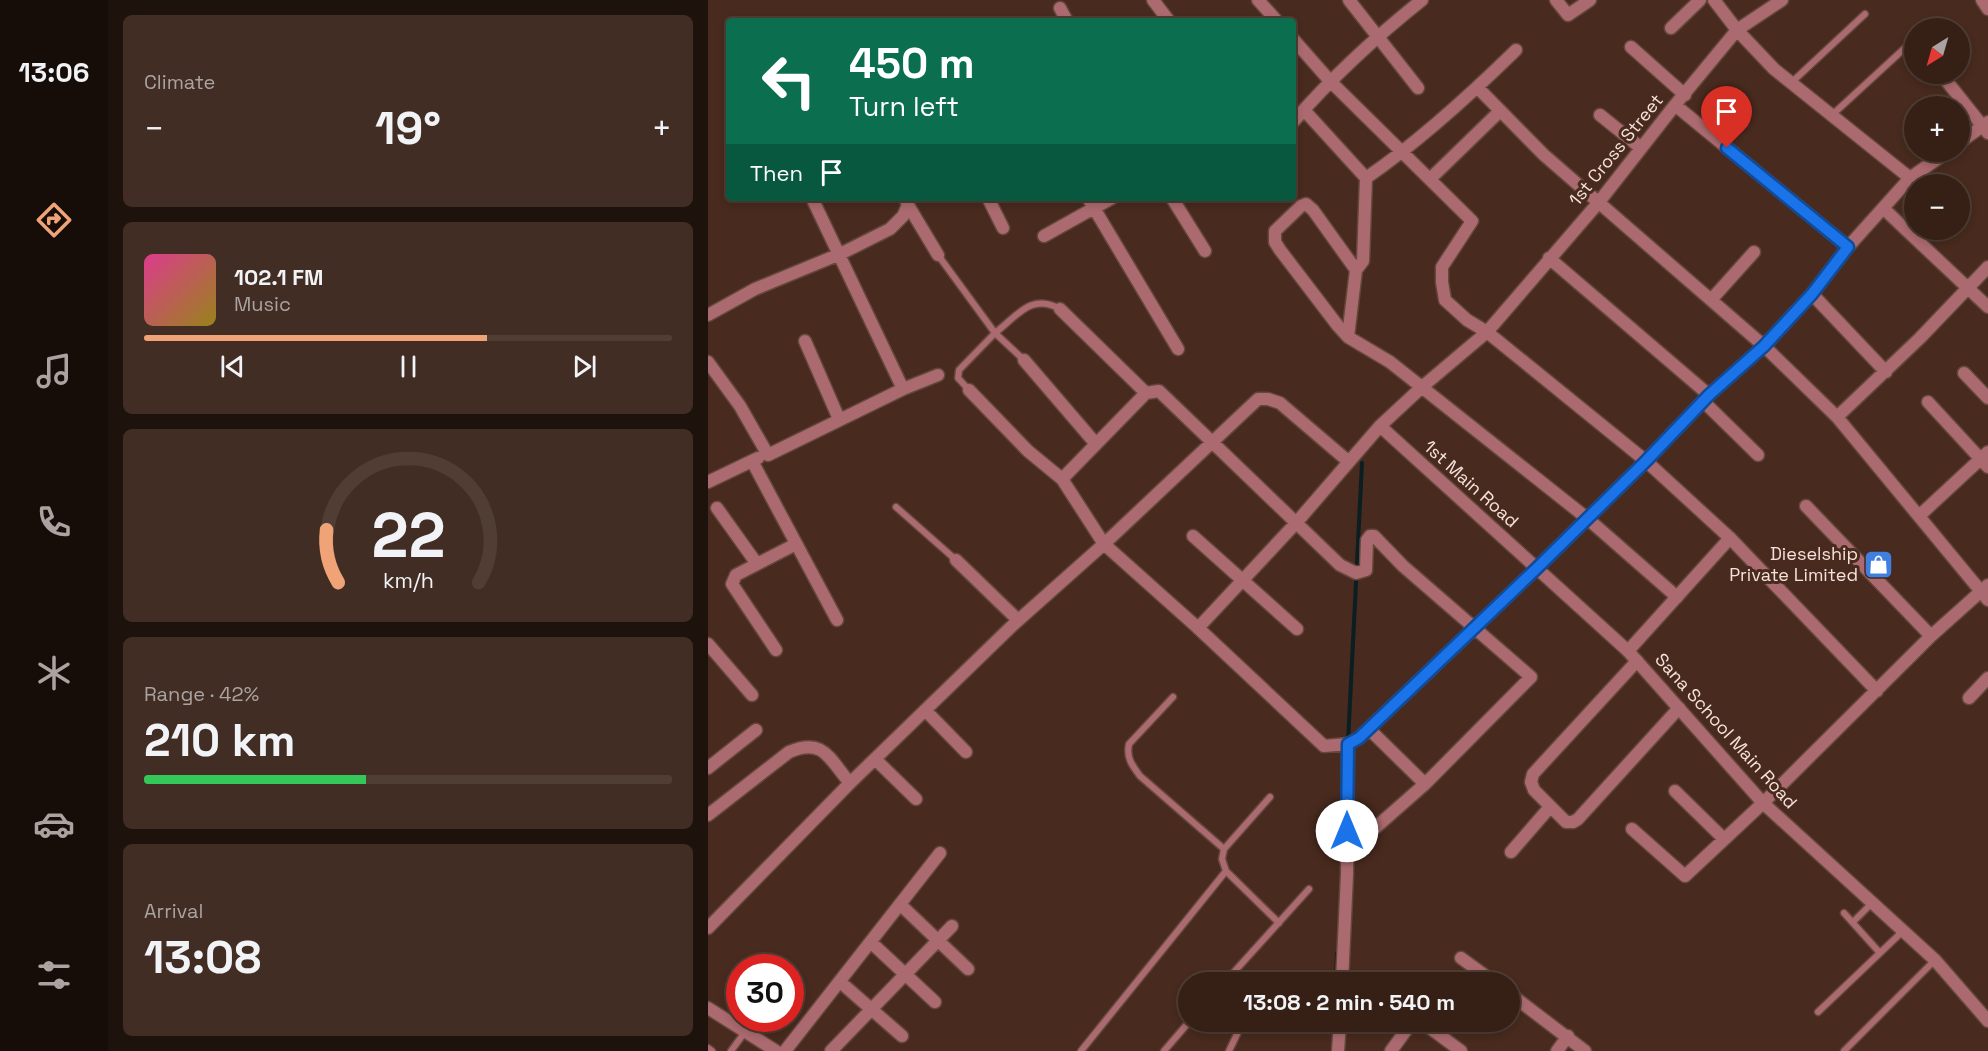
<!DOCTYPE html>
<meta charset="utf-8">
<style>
:root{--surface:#362016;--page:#412d23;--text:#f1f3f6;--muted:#aaa3a1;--line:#503e35;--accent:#efa377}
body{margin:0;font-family:"Space Grotesk",sans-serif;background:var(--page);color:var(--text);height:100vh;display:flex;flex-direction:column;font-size:22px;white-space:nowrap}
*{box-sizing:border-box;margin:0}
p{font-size:20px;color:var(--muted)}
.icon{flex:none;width:33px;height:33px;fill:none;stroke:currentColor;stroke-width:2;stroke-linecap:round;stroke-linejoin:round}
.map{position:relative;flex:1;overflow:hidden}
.sheet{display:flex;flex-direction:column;gap:15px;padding:15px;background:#1e120c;width:600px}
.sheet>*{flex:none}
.top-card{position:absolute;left:18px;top:18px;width:570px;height:183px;border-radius:6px;box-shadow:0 3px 9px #0003,0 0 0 2px var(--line);background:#0b6e4f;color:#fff;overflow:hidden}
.needle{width:39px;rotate:217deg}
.tools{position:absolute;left:1196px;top:18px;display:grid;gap:12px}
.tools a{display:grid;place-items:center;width:66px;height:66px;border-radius:50%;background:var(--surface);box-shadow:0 3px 9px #0003,0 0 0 2px var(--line);font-size:30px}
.speed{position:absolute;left:18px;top:954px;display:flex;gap:12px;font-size:30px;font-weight:700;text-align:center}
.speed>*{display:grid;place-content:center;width:78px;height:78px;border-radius:50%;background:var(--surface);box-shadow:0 3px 9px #0003,0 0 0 2px var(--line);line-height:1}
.speed .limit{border:9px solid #d22;background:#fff;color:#111}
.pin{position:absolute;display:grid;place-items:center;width:51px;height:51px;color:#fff;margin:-62px -26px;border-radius:50% 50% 50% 0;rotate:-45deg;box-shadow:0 0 6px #0007}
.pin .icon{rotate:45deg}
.me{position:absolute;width:66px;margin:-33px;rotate:0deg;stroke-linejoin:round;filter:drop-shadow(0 0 4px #0008)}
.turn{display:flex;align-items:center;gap:21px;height:126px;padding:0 24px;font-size:27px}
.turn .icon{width:78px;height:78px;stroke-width:2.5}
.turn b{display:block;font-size:42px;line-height:51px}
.then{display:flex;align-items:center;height:57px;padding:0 24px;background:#0003;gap:12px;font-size:22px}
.big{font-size:45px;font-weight:800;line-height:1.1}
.sheet .widget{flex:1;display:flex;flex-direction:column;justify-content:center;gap:9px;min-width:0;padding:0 21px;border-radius:9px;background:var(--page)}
.sheet .dial{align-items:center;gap:0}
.dial svg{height:156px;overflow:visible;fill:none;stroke:var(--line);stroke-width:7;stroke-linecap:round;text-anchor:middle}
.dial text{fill:var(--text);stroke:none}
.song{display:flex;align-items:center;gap:18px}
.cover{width:72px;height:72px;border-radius:9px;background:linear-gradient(135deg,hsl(330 70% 55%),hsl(50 70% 35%))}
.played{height:6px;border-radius:3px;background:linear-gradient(90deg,var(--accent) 65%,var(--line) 65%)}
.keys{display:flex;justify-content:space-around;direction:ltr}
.heat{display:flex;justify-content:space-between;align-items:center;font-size:33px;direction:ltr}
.charge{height:9px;border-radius:4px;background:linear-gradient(90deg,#34c759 42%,var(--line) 0)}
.trip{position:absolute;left:470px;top:972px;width:342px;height:60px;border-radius:30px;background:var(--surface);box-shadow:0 3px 9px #0003,0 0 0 2px var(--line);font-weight:800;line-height:60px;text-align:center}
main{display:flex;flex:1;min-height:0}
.tabs{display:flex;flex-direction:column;width:108px;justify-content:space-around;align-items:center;background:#160d09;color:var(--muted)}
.tabs .icon{width:42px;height:42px}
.tabs .selected{color:var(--accent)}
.tabs b{font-size:27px;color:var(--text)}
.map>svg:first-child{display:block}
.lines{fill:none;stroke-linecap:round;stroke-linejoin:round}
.stream{stroke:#0b1e21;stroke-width:4}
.service-casing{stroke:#64473c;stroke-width:9}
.minor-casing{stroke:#64473c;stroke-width:15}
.tertiary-casing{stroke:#64473c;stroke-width:15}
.service{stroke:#ab6a6f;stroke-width:6}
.minor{stroke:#ab6a6f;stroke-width:12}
.tertiary{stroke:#ab6a6f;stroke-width:12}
.route-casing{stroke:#114b97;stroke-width:15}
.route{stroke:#1a73e8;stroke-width:10}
.labels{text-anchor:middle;stroke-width:6;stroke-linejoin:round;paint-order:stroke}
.street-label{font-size:18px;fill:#f6e2da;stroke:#482a1e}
.poi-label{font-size:18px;fill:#f6e2da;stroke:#482a1e;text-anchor:end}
</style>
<main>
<nav class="tabs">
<b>13:06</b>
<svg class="icon selected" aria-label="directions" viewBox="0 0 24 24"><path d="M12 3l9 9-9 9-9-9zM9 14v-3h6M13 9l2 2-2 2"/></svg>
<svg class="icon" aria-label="music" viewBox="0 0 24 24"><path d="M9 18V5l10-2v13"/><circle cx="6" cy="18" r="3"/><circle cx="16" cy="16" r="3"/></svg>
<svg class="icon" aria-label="phone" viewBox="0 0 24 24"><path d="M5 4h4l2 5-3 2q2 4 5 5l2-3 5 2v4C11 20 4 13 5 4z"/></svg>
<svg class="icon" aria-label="climate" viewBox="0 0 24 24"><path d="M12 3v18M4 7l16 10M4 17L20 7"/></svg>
<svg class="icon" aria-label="car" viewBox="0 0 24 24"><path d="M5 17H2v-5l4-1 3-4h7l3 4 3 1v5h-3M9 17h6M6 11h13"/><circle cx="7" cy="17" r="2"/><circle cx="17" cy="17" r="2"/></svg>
<svg class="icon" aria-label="filters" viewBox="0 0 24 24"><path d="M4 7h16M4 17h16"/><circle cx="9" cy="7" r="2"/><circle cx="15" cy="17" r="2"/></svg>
</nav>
<section class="sheet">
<div class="widget"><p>Climate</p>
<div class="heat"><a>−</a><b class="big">19°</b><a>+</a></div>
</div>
<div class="widget">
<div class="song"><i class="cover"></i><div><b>102.1 FM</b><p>Music</p></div></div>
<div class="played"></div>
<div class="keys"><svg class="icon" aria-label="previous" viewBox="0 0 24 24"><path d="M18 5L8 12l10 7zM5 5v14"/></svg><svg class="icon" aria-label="pause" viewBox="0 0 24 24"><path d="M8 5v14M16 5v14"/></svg><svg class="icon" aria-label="next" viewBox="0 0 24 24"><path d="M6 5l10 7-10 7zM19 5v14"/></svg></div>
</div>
<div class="widget dial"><svg viewBox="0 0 100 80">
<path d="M14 69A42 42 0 1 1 86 69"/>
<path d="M14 69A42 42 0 0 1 8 42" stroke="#efa377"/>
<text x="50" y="56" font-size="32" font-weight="700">22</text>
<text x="50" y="72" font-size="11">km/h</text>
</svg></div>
<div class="widget"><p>Range · 42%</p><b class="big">210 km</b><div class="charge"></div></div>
<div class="widget"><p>Arrival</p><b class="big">13:08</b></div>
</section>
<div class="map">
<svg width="1280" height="1051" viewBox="0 0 1280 1051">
<rect width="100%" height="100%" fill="#482a1e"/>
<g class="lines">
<!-- stream -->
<path class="stream" d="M640,742L654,463
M628,982L629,953"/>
<defs>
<path id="service" d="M1084,82L1157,14
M1124,115L1198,47
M230,255L287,333C310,315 323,293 352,309
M261,390L250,378L251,370L287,333L316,360
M188,507L248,560
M465,697L421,744C418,758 424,765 432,776L516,849L514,859L518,871L571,923
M516,849L562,797
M1136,913L1172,953
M1145,922L1164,903
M517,982L601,889
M1110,1012L1195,931
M0,1048L4,1051
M23,1051L37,1032
M373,1051L518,871
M456,1051L481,1022
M521,1051L531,1030
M1136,1051L1227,960"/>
<path id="minor" d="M445,0L461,21
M550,0L569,21
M641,0L710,88
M848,0L860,15L882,0
M1006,0L1029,30L1066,69L1202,178
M1274,0L1280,9
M352,8L359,21
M963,28L992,0
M923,47L977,95
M1233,74L1280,133
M769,87L836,155L1056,346L1129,417L1280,600
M967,105L1140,247
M596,110L658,178L655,261L648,270L640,337
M892,115L933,148
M585,122C626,75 665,39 714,0
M658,178C712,141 761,96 808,50
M722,179L792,111
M104,198L195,389
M280,198L295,228
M380,198L470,349
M464,198L497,251
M200,205L230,255
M1176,209L1280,307
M336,236L404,198
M841,258L1001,395
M648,270L605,210L598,204L593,206L567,231V242L572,250L630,326L640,337L682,362L880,519L969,597
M1104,294L1178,372
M1003,300L1046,252
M352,309L438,393
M0,315L47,289L132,254L182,229L195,216L200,205L197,198
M97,341L131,419
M316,360L388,444
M0,362L32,406L60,455L195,389L230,375
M1256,373L1280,398
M261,390L320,451L354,479L396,544L490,628L616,746L640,744L651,738L829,568L938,461L779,332L759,320L737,300L734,282V267L764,221L622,81L585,39
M995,401L1050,455
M1220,402L1280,467
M1129,417L1212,338L1280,267
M672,426L920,651
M44,461L129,620
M354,479L438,393L451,391L632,565L648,573L658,570L659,540L662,536H666L695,566L823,677L717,784L661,729
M0,482L50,458
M1098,506L1223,636
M9,508L49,564
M1211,516L1280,452
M485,536L589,629
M1022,538L1169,691
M248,560L310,620
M490,628L588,523L672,426L714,387L779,332L891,202L967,105L1029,30L1074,0
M0,644L44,695
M68,650L24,584L28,575L88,544
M929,661L825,774L823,782L826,790L858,822H865L870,819L971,708
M1261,698L1280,678
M217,710L258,752
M167,759L208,799
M0,768L48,730
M967,791L1016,839
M0,815L81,752C116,737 121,759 142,783
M667,828L717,784
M924,829L977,876L1055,803L1223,636L1280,585
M803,852L842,807
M197,909L260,969
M0,928L142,783L305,625L396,544L550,399H560L572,403L641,462
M168,947L227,1002
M753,958L786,982
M634,982L639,874L640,744
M138,987L194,1036
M801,993L877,1051
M0,1008L68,1051
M714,1022L753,1051
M77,1051L232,853
M123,1051L244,926
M630,1051L632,1022
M683,1051L704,1022
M849,1051L860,1036"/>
<path id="tertiary" d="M1251,143L1280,122
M1239,152L1202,178L1140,247L1104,294L1056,346L1001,395L938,461L1022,538L920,651L1055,803L1227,960L1280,1021"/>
</defs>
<!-- service casing -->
<use href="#service" class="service-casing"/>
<!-- minor casing -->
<use href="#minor" class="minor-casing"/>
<!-- tertiary casing -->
<use href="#tertiary" class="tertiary-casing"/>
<!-- service -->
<use href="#service" class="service"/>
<!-- minor -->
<use href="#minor" class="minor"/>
<!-- tertiary -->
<use href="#tertiary" class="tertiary"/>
</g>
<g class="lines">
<defs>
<path id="route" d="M639,831L640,744L651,738L829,568L938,461L1001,395L1056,346L1104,294L1140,247L1019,148"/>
</defs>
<!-- route casing -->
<use href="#route" class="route-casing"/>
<!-- route -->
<use href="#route" class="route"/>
</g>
<!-- icons -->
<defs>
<symbol id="shop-square" viewBox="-11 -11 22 22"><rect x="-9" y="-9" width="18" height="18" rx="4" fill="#3f7fe0" stroke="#482a1e"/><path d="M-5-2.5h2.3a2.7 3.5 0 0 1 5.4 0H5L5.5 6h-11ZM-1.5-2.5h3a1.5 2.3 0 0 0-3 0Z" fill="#fff"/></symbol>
</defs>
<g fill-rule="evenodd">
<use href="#shop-square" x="1154" y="548" width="33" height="33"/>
</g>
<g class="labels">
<!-- street labels -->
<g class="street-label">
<text transform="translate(908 150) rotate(-51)" y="6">1st Cross Street</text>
<text transform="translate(763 484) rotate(42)" y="6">1st Main Road</text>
<text transform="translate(1018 731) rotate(48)" y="6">Sana School Main Road</text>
</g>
<!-- poi labels -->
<g class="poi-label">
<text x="1150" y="560">Dieselship<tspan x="1150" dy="21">Private Limited</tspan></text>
</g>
</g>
</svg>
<div class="tools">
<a><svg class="needle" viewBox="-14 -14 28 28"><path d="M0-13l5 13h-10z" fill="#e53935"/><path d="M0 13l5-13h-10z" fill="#aaa3a1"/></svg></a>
<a>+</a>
<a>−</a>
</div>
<div class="speed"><div class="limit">30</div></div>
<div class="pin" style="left:1019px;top:148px;background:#d93025"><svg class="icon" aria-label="arrive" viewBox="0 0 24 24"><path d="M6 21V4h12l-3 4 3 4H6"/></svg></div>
<svg class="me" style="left:639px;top:831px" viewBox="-20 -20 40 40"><circle r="19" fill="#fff"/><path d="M0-13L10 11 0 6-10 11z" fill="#1a73e8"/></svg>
<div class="trip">13:08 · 2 min · 540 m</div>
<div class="top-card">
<div class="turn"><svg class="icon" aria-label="left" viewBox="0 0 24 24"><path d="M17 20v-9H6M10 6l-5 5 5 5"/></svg><div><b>450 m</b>Turn left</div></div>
<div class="then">Then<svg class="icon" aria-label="arrive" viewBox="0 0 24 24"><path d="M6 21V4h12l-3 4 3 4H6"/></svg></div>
</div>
</div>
</main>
